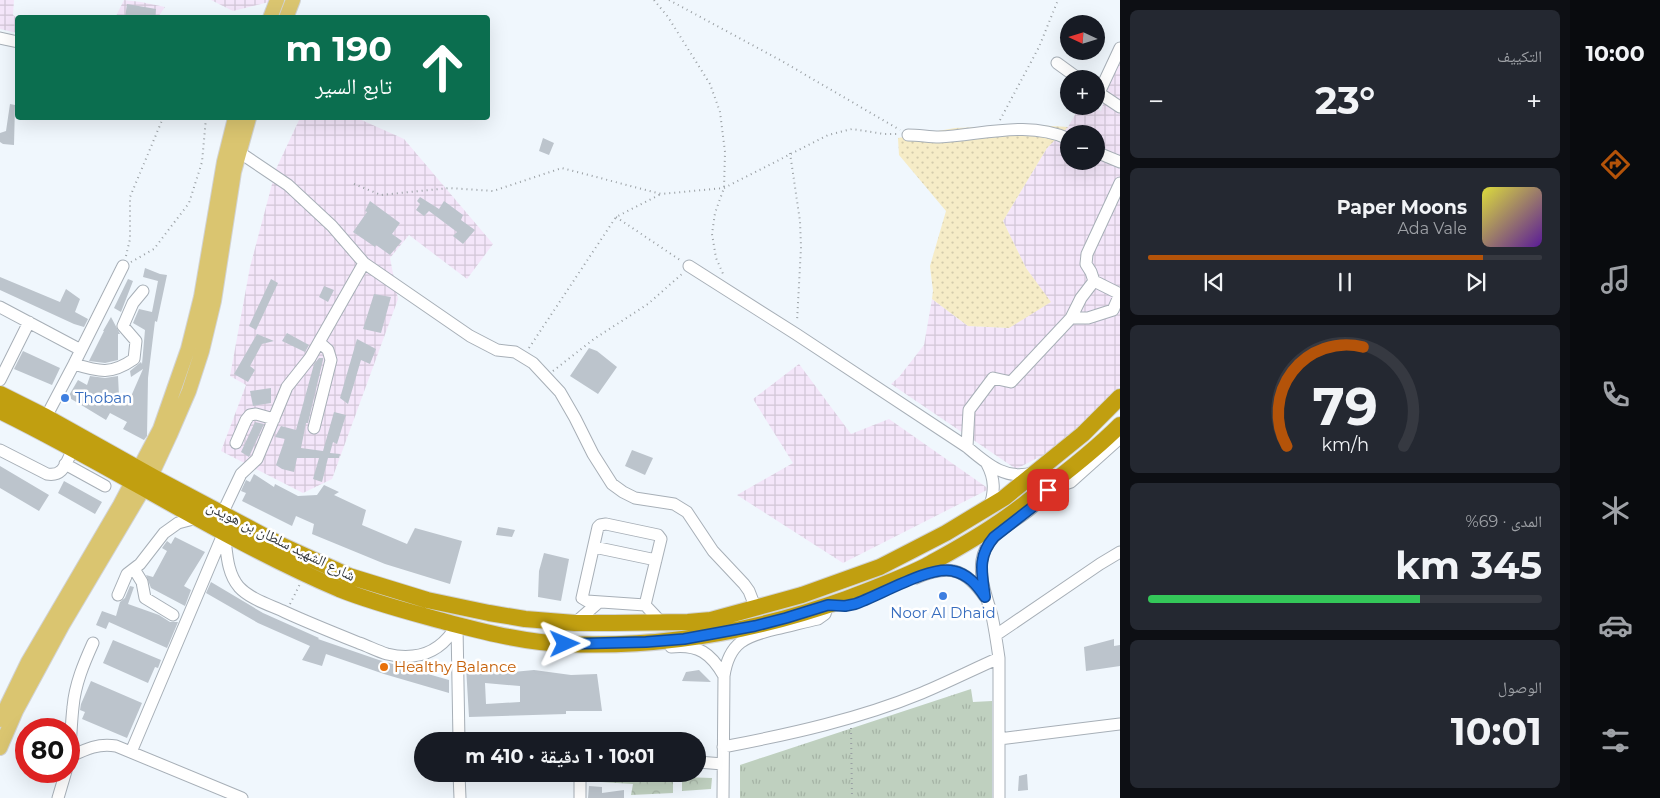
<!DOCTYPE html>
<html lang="ar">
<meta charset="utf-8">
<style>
:root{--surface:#171b24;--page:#242831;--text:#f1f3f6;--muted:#9ea1a6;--line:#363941;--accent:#b45309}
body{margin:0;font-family:Montserrat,"Noto Naskh Arabic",sans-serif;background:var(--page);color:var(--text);direction:rtl;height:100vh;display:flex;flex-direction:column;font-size:19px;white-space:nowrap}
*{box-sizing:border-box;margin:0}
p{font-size:16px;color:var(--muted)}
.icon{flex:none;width:28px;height:28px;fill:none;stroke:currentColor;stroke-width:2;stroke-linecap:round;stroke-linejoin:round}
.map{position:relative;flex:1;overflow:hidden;direction:ltr}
.panel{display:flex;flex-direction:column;gap:10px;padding:10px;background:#0d0f14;width:450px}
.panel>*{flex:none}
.hud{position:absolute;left:15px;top:15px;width:475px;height:105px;border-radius:5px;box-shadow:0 5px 20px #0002;direction:rtl;background:#0b6e4f;color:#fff;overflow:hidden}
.needle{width:32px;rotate:274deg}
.controls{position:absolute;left:1060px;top:15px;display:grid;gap:10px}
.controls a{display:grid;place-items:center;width:45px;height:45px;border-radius:50%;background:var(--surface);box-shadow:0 5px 20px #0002;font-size:25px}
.speed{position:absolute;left:15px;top:718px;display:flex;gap:10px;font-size:25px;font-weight:700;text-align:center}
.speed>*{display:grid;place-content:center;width:65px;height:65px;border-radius:50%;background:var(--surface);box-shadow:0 5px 20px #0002;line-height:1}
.speed .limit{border:8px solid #d22;background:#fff;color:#111}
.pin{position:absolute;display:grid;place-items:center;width:42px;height:42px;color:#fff;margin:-21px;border-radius:10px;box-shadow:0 2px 8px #0006}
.me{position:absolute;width:55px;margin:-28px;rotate:89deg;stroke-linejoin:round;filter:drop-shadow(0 0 4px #0008)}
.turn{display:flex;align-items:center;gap:18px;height:105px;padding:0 15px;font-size:22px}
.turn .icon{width:65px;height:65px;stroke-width:2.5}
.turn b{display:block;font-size:35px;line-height:42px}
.big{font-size:38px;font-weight:700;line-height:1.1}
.panel .tile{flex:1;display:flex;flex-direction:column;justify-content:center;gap:8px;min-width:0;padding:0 18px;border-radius:8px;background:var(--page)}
.panel .dial{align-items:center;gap:0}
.dial svg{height:130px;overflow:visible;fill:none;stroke:var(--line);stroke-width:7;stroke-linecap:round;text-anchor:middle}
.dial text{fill:var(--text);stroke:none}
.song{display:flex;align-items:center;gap:15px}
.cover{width:60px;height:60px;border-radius:8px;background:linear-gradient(135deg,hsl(60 70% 55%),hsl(270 70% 35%))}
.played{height:5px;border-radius:2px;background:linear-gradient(90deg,var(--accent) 85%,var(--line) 85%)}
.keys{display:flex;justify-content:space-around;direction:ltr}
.heat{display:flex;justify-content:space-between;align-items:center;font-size:28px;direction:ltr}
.charge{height:8px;border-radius:4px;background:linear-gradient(90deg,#34c759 69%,var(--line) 0)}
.trip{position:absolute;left:414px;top:732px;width:292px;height:50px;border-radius:25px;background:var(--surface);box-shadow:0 5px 20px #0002;font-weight:700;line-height:50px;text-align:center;direction:rtl}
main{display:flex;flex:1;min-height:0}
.dock{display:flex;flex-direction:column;width:90px;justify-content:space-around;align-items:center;background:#090b0e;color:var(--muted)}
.dock .icon{width:35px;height:35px}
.dock .selected{color:var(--accent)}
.dock b{font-size:22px;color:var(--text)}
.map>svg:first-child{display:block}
.industrial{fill:url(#industrial-grid);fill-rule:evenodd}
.forest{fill:url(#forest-crowns)}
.sand{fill:url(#sand-dots)}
.park{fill:url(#park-tufts)}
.building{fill:#bcc4cc;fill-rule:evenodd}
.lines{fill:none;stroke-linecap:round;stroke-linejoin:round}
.minor-casing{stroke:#a7afb7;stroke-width:13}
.major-casing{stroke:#d2d3d3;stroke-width:16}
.highway-casing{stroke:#d2d3d3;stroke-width:18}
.path{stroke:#999fa3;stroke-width:2;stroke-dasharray:1 4;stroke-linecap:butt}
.minor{stroke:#fff;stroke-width:11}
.major{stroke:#dac570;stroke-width:14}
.highway{stroke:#c19f10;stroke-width:16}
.route-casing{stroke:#114b97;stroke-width:12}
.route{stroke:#1a73e8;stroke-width:9}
.shop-dot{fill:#3f7fe0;stroke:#fff;stroke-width:2}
.food-dot{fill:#e8710a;stroke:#fff;stroke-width:2}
.labels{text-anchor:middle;stroke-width:5;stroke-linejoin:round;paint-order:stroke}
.shop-label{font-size:15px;fill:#366cbe;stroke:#fff;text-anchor:start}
.street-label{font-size:15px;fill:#323639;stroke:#fff}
.food-label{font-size:15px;fill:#c56008;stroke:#fff;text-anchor:start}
</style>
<main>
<nav class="dock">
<b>10:00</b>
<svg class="icon selected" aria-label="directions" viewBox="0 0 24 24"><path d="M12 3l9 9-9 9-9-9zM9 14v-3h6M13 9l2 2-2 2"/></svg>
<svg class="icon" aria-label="music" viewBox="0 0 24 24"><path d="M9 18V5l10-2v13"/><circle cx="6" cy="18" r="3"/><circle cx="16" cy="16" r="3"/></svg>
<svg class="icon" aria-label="phone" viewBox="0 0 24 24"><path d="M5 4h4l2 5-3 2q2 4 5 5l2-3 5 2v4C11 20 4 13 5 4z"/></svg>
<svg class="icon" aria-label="climate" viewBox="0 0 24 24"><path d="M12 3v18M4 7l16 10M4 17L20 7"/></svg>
<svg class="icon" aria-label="car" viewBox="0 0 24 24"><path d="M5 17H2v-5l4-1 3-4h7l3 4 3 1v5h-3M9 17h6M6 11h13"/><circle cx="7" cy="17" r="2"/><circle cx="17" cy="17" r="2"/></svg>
<svg class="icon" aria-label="filters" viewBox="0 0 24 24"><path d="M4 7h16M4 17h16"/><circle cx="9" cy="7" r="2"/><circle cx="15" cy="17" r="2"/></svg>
</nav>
<section class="panel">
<div class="tile"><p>التكييف</p>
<div class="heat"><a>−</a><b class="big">23°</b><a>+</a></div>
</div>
<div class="tile">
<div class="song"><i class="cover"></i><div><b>Paper Moons</b><p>Ada Vale</p></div></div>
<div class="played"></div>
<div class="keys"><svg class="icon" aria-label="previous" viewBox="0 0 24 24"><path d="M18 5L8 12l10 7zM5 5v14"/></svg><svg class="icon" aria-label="pause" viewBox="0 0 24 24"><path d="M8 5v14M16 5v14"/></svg><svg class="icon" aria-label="next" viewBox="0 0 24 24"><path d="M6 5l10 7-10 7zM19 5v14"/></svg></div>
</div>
<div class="tile dial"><svg viewBox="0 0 100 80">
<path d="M14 69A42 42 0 1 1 86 69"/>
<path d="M14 69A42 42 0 0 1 61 8" stroke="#b45309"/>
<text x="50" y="56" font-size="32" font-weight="700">79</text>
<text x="50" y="72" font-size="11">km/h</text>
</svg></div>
<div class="tile"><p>المدى · 69%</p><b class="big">345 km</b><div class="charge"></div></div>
<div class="tile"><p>الوصول</p><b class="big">10:01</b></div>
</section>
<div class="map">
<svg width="1120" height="798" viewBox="0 0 1120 798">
<defs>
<pattern id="industrial-grid" width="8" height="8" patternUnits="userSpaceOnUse" patternTransform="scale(1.25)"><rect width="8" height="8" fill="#f4e6fa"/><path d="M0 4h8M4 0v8" fill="none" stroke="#d2c6d7"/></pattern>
<pattern id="forest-crowns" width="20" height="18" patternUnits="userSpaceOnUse" patternTransform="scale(1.25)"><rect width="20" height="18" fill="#bfd0bf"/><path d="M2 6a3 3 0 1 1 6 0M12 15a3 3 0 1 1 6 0" fill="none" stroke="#a5b3a5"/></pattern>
<pattern id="sand-dots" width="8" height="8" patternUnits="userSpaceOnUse" patternTransform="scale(1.25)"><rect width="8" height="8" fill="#f6ecc7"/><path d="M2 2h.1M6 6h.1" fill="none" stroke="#d3cbac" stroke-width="1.8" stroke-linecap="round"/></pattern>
<pattern id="park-tufts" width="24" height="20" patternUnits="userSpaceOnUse" patternTransform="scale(1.25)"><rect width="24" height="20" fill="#bfd0bf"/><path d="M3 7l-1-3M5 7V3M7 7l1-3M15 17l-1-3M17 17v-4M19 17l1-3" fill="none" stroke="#a5b3a5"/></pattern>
</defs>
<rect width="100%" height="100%" fill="#f0f7fd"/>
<!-- industrial -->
<path class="industrial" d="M0,0H14L13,15L17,18V33L0,29Z
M124,0L141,2L165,7L158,17L115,18Z
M211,0H269V2L233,11Z
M1120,58V386L1063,445L1016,469L891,384L899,377L924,345L932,299L968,326L1009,328L1050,302L1026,268L1003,221L1047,148L1068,127L1080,106H1093L1101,111L1112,75ZM1069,134H1096V161H1069Z
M300,118H357L404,139L493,244L467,279L409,235L390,258L398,299L332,479L303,493L221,451L246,385L230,376L250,267L276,169Z
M799,364L851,434L889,419L989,489L843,563L737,495L793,463L753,399Z"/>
<!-- forest -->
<path class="forest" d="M602,775H673V793L631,795L633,784L601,782Z
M682,777L712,778L711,789L682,791Z"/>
<!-- sand -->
<path class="sand" d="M1035,125L1068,127L1047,148L1003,221L1026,268L1051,302L1009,328L968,326L932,299L933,291L930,266L946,211L899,155L898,138L955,128Z"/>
<!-- park -->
<path class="park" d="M971,689L973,702L992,701V798H740V765Z"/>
<!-- building -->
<path class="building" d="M127,4L156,9L155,18H125Z
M10,104L15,105L14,145L3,144L0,142V133L6,131Z
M543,138L554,143L549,155L539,151Z
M420,197L439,209L444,201L463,215L461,220L475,230L463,244L453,236L457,232L429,211L424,216L416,210L420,204L417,201Z
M370,201L400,223L392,234L402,241L390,255L376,245L375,247L353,232L367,212L365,211Z
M145,268L160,274L167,275L157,322L155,321L148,378L147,436L144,440L123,429L127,422L110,413L106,420L68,397L78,380L87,385L90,376L105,378L118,376L119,396L129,401L143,369L131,377L130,371L141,362L142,364L145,330L133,323L139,309L152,312L158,281L143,277Z
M0,277L60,302L66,289L80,299L75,312L88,319L84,327L74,324L0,290Z
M128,279L133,281L121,312L114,308Z
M271,279L278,283L256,330L249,326Z
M324,286L334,290L328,302L319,297Z
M374,294L391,297L381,333L363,329Z
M111,317L120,334H118V360L105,363L89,361L104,331H103Z
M287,333L309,345L305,352L282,341Z
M257,334L274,341L262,344L250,366L255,370L248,382L234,374Z
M357,339L376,349L370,364L361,360L348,404L340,398Z
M589,348L597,351L617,367L598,394L570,376Z
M23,351L60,368L52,385L14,369Z
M319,358H323V360L308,423H306L301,448L323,451L334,412L346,415L337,444L333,442L330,453L340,454L339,458H328L322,482L313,479L319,458H297L294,472L282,469L276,465L285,439L275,437L281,426L296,430L314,364Z
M271,388V403L253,406L250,391Z
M255,422L264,424L249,457L241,452Z
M632,450L653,458L645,475L625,466Z
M0,466L49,495L39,511L0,488Z
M254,474L274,487L275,484L298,496L317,495L324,485L339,492L334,495L366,510L362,525L407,544L415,528L462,541L450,584L385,564L312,534L314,524L296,516L292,526L242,501L246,493L241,491L246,480L250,482Z
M64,481L102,502L95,514L58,493Z
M498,527L515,530L512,537L496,535Z
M175,537L205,552L184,586L191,590L185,606L151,588L146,575L153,577L167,551L162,548L167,541L171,544Z
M544,553L569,559L561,601L538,597L539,571Z
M211,582L263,613L319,638L318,639L379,660L449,680V693L384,674L326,654L322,666L302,660L310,646L258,623L206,593Z
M130,586L134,587L128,604L159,615L170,622H178L167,648L109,622L106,629L96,625L102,611L116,616L120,602L125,598Z
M1114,639V646L1120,645V666L1086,671L1084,647Z
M113,640L161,660L158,668L155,667L148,683L103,663Z
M470,662L513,672L534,670L571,675L597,674L602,711H566V714L469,717L466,667ZM485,683L520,686V702L486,704Z
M699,670L711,682L682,681L686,672Z
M91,681L142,703L127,738L82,719L85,712L80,710L81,704Z
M1027,774L1028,790L1018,791L1019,776Z
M589,786L602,787V793L624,790V798H602V797V798H588Z"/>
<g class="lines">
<defs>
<path id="minor" d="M0,38L18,42
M1057,63L1079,79
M1096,91L1120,107
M1099,93L1120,48
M908,135C919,135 929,137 939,137C982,135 1028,120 1069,139
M239,152L288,185L332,226L364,263L470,336L497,350L515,352L533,363L560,392L575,418L593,454L612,484L623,492L635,498L674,504L687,512L713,551L744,584L749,591L756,609
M1096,152L1120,162
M689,266L796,334L967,447C987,464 1007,482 1035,472
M1094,281L1120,294
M0,307L81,350
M1071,318L1081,298L1094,281L1091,272L1086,264L1087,254L1120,183
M74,364C100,372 111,375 134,359L136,341L123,326L133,303L143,291
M0,380L29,322
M46,417L74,364L123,266
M314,428L331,360L328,350L319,342
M236,443L246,420L250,415L256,414L274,419
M967,447L969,410L993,378L1011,382L1071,318H1088L1113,310L1120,294
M0,450L47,474C64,477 66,462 73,449
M65,464L105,486
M987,464C995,479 995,492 989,508
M222,514L241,474L257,459L287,387L310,358L364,263
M224,532C227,550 226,572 239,587C250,599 270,605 285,612C309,623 334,633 359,643C368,646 377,651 387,654C395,656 405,657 413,656C434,654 447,642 457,625
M594,547L656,560
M134,569L142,582L145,598L173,615
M916,578C949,564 965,568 985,597
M118,595L127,574L140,564L164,533L178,523L197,518
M645,605L661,539L658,535L606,524L600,525L598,527L582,598L587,601L645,605L662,623
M575,623L599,602
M457,626L459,741
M996,635L1100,564L1120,552
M671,647C698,644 711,653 724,676
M999,739L1120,724
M723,747C791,734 859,719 922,693C948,682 974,669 999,658
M131,752L224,532
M69,757C86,749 98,743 116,746L242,798
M69,758C71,741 71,724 73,707C75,684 84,663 93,643
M698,762L723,764
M459,774L460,798
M58,798L66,771
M580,798V774
M723,798L724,676C729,642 746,636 776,629C790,626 804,622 818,619L825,614L828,605H831
M999,798V658C997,644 995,630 992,616C987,598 979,579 982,560C988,523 1038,519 1049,485H1062L1071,482L1120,438"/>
<path id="major" d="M270,18L277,0
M286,18L293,0
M0,720L28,662L120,505L160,429L188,349L201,297L224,162L235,118
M0,748L16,711L62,626L151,476L170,435L189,391L202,351L214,301L234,172L249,118"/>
<path id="highway" d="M0,394L46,417L155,478L283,546L349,576L427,600L489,613L525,619L575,623H614L688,622L711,620L802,595L880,567L946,533L1004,498L1083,434L1120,397
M0,411C115,467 222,539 339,589C374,603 410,612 446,622C485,632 526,643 567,644C662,648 756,631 846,599C873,589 900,579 926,566C949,553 973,540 995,525C1011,515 1025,503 1040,492C1068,471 1095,450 1120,425"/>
</defs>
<!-- minor casing -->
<use href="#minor" class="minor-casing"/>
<!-- major casing -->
<use href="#major" class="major-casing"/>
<!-- highway casing -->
<use href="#highway" class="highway-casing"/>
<!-- path -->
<path class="path" d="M654,0L668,17L710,84L720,112L725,152L724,188L715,213L712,234L716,258L724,276
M669,0L780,60L900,130
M1000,120L1039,47L1058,0
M790,153L800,221L801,247L797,322
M354,184L381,195L449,188L493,191L562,168L661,194L724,188L828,135L852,129L884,134H898
M616,217L680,260
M126,256L130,239V197L163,118
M131,262L154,249L189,203L202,162L206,118
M529,348L616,217L661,194
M553,371L594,339L648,304L683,273
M290,604L300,584
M851,728L852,798"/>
<!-- minor -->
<use href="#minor" class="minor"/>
<!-- major -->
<use href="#major" class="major"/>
<!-- highway -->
<use href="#highway" class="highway"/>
</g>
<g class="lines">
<defs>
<path id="route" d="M565,644L646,642L684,639L755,626L786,618L828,605L845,606L855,604C879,596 930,565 953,571C968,574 977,585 985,597C982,573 977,557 994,537L1039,502L1048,490"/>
</defs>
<!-- route casing -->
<use href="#route" class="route-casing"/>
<!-- route -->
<use href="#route" class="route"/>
</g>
<!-- markers -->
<g class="shop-dot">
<circle cx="65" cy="398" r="5"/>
<circle cx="943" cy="596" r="5"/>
</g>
<circle class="food-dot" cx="384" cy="667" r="5"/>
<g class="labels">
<!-- shop labels -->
<g class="shop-label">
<text x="75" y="403">Thoban</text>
<text x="943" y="618" text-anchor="middle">Noor Al Dhaid</text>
</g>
<!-- street labels -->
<g class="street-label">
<text transform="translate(281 541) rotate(26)" y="5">شارع الشهيد سلطان بن هويدن</text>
</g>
<!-- food labels -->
<g class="food-label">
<text x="394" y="672">Healthy Balance</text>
</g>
</g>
</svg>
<div class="controls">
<a><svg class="needle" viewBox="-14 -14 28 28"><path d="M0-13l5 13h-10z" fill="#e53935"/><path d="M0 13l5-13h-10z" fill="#9ea1a6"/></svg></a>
<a>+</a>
<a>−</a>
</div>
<div class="speed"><div class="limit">80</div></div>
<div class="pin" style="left:1048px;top:490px;background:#d93025"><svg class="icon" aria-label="arrive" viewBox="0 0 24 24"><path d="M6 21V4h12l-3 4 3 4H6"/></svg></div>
<svg class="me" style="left:565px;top:644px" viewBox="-20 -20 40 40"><path d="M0-17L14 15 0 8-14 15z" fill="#1a73e8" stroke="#fff" stroke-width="4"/></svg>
<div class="trip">10:01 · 1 دقيقة · 410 m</div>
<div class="hud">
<div class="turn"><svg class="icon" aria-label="ahead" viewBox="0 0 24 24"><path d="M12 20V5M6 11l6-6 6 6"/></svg><div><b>190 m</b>تابع السير</div></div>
</div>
</div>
</main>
